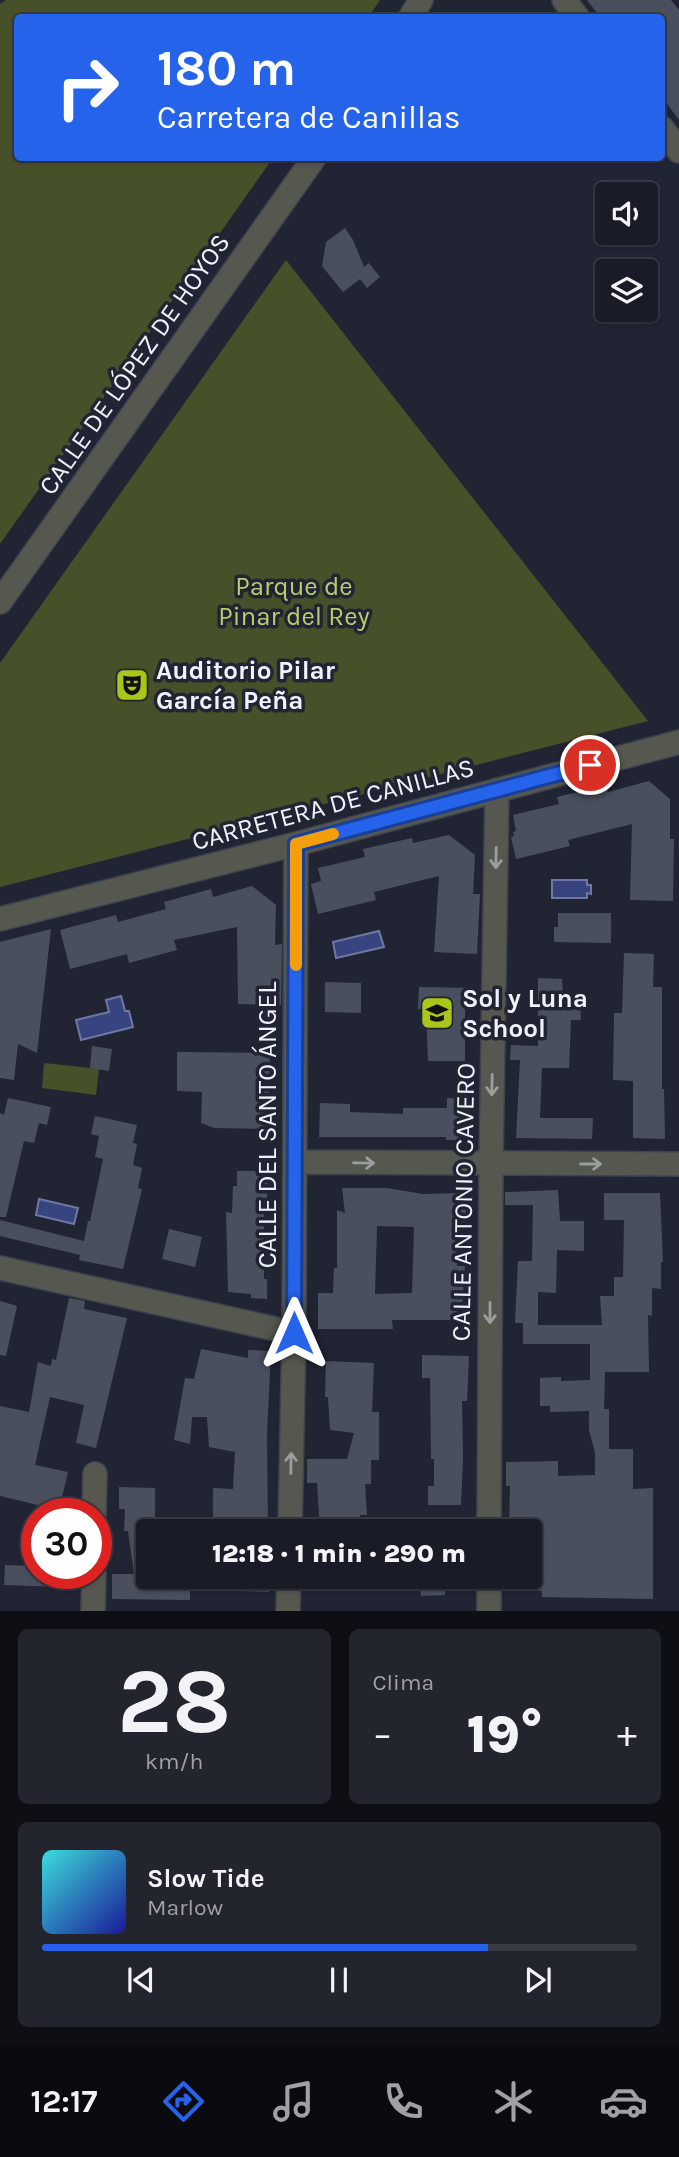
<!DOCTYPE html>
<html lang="es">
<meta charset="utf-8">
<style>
:root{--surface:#191c26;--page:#22252e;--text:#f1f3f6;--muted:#9fa1a7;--line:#373a43;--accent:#2563eb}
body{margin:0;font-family:Karla,sans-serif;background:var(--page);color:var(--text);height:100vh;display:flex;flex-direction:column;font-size:26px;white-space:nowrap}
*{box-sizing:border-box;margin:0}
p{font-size:23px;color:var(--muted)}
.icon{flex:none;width:38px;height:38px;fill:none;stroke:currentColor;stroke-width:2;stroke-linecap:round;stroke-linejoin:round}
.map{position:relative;height:1611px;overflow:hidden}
.sheet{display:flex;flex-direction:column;gap:18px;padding:18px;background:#0e0f15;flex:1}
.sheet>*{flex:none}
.hud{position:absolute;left:14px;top:14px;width:651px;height:147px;border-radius:7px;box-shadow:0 2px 5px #0004,0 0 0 2px var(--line);background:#2563eb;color:#fff;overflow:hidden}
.buttons{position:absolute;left:595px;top:182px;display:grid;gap:14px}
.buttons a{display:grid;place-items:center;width:63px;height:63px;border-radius:7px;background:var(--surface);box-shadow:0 2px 5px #0004,0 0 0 2px var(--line);font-size:35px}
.speed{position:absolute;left:21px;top:1498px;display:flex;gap:14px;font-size:35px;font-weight:700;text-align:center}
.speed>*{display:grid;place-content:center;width:91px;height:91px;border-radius:50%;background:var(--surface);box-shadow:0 2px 5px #0004,0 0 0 2px var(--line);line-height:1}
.speed .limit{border:10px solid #d22;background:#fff;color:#111}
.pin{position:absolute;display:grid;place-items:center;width:60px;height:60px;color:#fff;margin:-30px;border:4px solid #fff;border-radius:50%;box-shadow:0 2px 7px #0007}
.me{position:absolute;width:77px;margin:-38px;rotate:0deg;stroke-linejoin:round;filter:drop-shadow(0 0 5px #0008)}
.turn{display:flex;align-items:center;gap:24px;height:147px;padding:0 28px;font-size:32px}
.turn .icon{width:91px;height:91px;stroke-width:2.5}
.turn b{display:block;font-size:49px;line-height:60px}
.big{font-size:52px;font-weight:800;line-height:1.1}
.sheet .widget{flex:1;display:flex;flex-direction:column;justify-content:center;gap:10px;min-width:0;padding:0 24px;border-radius:10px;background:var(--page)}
.sheet .dial{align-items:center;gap:0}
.dial b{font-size:91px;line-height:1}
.song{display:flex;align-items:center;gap:21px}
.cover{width:84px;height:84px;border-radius:10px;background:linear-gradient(135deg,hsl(180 70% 55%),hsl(240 70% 35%))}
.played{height:7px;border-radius:4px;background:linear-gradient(90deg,var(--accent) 75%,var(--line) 75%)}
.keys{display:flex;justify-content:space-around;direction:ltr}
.heat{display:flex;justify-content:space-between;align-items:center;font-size:38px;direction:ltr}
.sheet .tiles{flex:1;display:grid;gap:18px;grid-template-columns:1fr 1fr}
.widget:last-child{grid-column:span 2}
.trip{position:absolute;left:136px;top:1519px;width:406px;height:70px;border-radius:7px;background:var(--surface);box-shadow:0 2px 5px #0004,0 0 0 2px var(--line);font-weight:800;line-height:70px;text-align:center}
.menu{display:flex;height:112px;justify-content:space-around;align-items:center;background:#0a0b0f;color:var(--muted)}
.menu .icon{width:49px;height:49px}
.menu .active{color:var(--accent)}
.menu b{font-size:32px;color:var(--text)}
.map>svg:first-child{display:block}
.green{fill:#475129}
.water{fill:#38447f;stroke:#6f78a4;stroke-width:2}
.building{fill:#4a4f5e;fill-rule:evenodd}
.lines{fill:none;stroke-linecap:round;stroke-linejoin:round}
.minor-casing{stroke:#3e424f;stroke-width:26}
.minor{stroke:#565850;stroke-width:23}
.oneway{stroke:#9b9e9d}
.route-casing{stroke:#184099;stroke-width:18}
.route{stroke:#2563eb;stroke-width:12}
.slow{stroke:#f59e0b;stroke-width:12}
.labels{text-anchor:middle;stroke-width:7;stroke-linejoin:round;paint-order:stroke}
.street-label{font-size:26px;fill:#f0f3fc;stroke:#212533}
.park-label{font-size:26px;fill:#b7ce69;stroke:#212533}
.poi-label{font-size:26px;font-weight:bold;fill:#f0f3fc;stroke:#212533;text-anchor:start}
</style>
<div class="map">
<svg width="679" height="1611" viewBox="0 0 679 1611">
<rect width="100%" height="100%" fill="#212533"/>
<!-- green -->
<path class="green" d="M6,0H380L368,18H18V158H273L0,544V4Z
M286,260L648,721L0,887V663Z
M44,1063L99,1069L96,1095L42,1088Z"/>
<!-- water -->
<path class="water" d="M552,880H587V885H591V894L587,893V898H552Z
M379,931L384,947L336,958L333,942Z
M121,996L125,1011H129L133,1027L81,1040L76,1020L109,1012L106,1000Z
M39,1199L78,1208L74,1224L36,1215Z"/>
<!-- building -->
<path class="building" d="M587,0H671L679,10V120L662,97V18H601Z
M345,228L353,240L364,267L369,263L380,277L367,288L360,279L343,292L322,266L326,242Z
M649,781L670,799V839H674L673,901L630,900L632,824L568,840L570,846L516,859L511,837L514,836L513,832L516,831L513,815L559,804L557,797L607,785L608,792Z
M449,835L475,855L473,894H480L477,954L434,952L439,876L374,892L376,900L318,914L311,884L321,881L318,868L365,857L363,849L412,838L413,843Z
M252,886L276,905L275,945L282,944L281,1005L238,1004L237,927L174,940L177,950L129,963L127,954L70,969L60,930L116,915L118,922L166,909L164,902L211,889L213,897Z
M558,913H611V943L554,942V927H558Z
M51,929L37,1053L18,1044L14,1080L0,1078V942Z
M624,953L654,954L653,987H662V1089H664L665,1139L633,1138V1081L613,1080L614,1013H622Z
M538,978L562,979L563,996H580L581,1020H571L569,1068H542L540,1118H593L592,1139L516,1138L520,1060H510L511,1045L538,1046Z
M325,982L361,983V1013L325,1012Z
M419,987L473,988L472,1010H465V1061H428L426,1009H418Z
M92,1046L112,1049L109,1071L90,1068Z
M177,1052L270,1053L268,1129L214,1128L201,1123L202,1092L177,1091Z
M8,1098L51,1107L47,1125L39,1123L34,1143L24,1141L6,1217H0V1113L4,1115Z
M447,1098L471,1099L470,1140H446V1137H319L320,1103L350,1104V1112L403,1114V1108H447Z
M95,1116L137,1125L133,1143L137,1144L133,1165L142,1168L138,1188L142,1189L123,1269L79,1260L80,1255L0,1236V1220L84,1241L88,1221H90L103,1159L95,1157L99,1136L91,1134Z
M237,1171H260V1178L268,1179L267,1198H264V1279H267V1299L251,1298V1294L228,1292L226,1212L232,1213L233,1186H237Z
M342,1188H387L423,1194L466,1193V1227H456L457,1266H465L461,1320H392L393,1329H318V1293H333L334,1268H337V1210L345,1213ZM377,1226L414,1227L412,1293L375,1294Z
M558,1190L560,1221H584V1251L557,1250L556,1293L538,1292V1325H602L600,1296H614V1277H623L624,1220H604V1193H660L663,1262H661V1289L652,1288V1316L648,1315L649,1372H605L604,1409H609V1449H633V1489L653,1488V1599L542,1597V1591L526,1590V1577H530V1531H509L510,1486H506V1462L558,1461V1476L595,1475V1453L589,1430V1411L550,1412V1406H540V1378L561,1377V1381L590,1380V1344H523V1323H515L518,1261H532L533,1205H505V1192Z
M169,1229L202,1237L195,1267L162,1259Z
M69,1298L85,1301L84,1309L127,1318L96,1448L76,1443L84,1405L50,1397L35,1465L68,1472L59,1510L0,1496V1406L29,1412L38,1362L51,1366L52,1359L56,1360Z
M0,1301L17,1306L6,1356L0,1355Z
M201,1349L248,1358V1350L271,1351L267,1435L268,1531H213V1488L233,1489L235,1452L209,1447L207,1417H192L190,1444L174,1440L185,1378L194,1379Z
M422,1355L469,1356L467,1401H462L463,1459L461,1505H428V1486H434V1459H431L430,1378H422Z
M326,1361L374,1363L372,1412H379V1460H371V1484H365L367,1515H360V1531H320L317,1483H307V1459H347L354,1433L330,1430L328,1397H325Z
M119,1487L155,1488V1531H149V1577H190V1600L112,1599V1574H134L128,1531H124L125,1509H119Z
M5,1565L37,1566V1573H62L61,1587L4,1585Z
M236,1577H269V1592L236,1591Z
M420,1577H445V1595L421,1596Z"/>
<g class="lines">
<defs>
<path id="minor" d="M564,0L578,18
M410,18L421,0
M662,128L679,151
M0,602L314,158
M0,919L296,844L679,742
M295,1162L679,1164
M0,1268L294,1333
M94,1514L95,1474
M290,1531L294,1333L296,844
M489,1531L491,1165L497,790
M93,1611L94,1573
M288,1611L289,1577
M489,1611V1577"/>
</defs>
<!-- minor casing -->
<use href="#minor" class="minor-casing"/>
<!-- minor -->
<use href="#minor" class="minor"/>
</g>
<!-- one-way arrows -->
<defs><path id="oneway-shaft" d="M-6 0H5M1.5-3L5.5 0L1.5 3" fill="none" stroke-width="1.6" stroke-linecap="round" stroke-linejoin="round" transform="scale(1.75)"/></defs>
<g class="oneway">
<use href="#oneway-shaft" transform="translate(496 858) rotate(91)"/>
<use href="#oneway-shaft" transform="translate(492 1085) rotate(91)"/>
<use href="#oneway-shaft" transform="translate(364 1163) rotate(1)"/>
<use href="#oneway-shaft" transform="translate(591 1164)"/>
<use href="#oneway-shaft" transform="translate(490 1313) rotate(90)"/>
<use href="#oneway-shaft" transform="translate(291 1463) rotate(-89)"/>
</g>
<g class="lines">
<defs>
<path id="route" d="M294,1333L296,844L590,765"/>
</defs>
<!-- route casing -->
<use href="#route" class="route-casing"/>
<!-- route -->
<use href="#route" class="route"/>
<!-- slow -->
<path class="slow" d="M296,965V844L333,834"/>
</g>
<!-- icons -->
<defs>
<symbol id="theatre-square" viewBox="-11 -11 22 22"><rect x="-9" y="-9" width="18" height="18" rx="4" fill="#aac719" stroke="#212533"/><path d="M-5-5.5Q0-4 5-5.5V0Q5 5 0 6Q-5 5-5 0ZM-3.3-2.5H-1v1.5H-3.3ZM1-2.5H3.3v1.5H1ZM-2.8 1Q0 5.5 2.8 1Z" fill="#111"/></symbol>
<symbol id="school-square" viewBox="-11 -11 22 22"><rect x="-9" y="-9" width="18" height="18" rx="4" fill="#aac719" stroke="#212533"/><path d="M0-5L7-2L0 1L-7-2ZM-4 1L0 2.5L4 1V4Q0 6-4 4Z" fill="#111"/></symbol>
</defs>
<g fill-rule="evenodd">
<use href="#theatre-square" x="113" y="666" width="38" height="38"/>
<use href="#school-square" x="418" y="994" width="38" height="38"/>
</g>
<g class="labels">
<!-- street labels -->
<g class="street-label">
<text transform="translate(134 364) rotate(-55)" y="9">CALLE DE LÓPEZ DE HOYOS</text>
<text transform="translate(333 804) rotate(-15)" y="9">CARRETERA DE CANILLAS</text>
<text transform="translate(267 1125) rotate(-90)" y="9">CALLE DEL SANTO ÁNGEL</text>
<text transform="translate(463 1202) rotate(-89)" y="9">CALLE ANTONIO CAVERO</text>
</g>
<!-- park labels -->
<g class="park-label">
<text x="294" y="595">Parque de<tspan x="294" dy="30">Pinar del Rey</tspan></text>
</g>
<!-- poi labels -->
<g class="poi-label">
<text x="156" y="679">Auditorio Pilar<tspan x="156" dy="30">García Peña</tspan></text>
<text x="462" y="1007">Sol y Luna<tspan x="462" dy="30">School</tspan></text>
</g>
</g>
</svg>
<div class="buttons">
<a><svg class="icon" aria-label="sound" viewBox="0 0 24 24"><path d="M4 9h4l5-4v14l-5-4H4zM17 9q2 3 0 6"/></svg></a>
<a><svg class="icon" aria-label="layers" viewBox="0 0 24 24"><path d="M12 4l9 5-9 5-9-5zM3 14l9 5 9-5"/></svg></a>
</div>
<div class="speed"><div class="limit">30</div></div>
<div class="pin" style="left:590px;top:765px;background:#d93025"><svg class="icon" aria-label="arrive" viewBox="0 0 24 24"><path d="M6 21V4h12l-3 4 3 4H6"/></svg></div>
<svg class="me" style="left:294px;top:1333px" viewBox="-20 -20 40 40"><path d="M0-17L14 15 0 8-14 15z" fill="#2563eb" stroke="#fff" stroke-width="4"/></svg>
<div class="trip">12:18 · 1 min · 290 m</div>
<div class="hud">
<div class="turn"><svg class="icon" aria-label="right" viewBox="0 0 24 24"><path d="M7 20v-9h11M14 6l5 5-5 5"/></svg><div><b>180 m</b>Carretera de Canillas</div></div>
</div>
</div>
<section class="sheet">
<div class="tiles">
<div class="widget dial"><b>28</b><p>km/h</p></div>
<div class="widget"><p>Clima</p>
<div class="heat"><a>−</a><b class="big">19°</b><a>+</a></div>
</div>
<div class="widget">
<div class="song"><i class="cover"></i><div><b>Slow Tide</b><p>Marlow</p></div></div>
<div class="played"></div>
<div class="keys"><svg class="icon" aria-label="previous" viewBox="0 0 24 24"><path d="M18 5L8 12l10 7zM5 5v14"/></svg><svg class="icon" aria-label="pause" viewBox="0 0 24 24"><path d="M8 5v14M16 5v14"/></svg><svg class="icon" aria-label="next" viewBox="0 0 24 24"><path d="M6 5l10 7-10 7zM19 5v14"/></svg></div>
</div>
</div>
</section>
<nav class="menu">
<b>12:17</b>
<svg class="icon active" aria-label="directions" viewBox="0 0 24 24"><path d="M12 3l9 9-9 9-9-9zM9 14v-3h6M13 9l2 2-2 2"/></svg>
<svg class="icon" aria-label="music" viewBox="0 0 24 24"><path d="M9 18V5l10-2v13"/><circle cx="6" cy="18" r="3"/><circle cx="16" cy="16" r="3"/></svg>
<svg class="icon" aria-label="phone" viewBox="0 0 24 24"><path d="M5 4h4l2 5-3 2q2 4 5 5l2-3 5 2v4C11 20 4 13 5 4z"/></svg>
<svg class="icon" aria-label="climate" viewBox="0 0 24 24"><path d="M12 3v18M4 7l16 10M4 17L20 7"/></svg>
<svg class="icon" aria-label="car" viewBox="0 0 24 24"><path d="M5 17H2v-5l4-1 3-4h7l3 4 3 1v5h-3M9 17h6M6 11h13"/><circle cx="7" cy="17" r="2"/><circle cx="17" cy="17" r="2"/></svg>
</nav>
